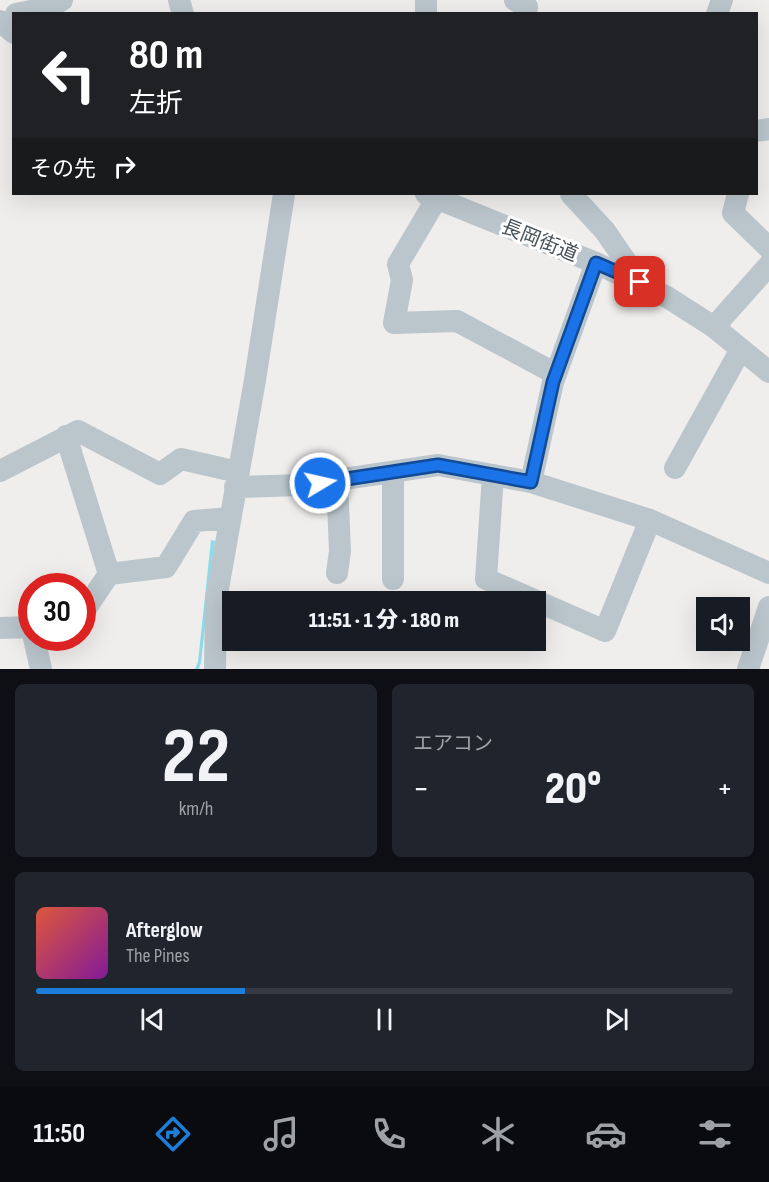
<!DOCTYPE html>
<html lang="ja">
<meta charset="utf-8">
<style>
:root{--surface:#171b24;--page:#20242c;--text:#f1f3f6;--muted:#9ea1a6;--line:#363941;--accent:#1d7dda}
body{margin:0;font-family:"Sofia Sans Condensed","Noto Sans JP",sans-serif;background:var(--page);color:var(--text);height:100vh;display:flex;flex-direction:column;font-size:22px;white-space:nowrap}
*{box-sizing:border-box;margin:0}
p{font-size:20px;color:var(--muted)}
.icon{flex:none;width:33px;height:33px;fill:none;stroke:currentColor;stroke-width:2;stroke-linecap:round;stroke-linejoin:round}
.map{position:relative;height:669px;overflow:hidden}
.panel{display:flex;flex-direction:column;gap:15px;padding:15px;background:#0d0f14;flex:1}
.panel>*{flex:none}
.guide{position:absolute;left:12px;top:12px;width:746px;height:183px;border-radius:0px;box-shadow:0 6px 24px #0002;background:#202124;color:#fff;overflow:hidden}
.fabs{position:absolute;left:696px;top:597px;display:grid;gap:12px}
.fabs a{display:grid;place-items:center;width:54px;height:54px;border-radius:0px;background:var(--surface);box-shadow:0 6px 24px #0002;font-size:30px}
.speed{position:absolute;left:18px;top:573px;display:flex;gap:12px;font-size:30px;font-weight:700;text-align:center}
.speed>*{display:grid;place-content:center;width:78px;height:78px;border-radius:50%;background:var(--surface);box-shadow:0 6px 24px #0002;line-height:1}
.speed .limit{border:9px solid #d22;background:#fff;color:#111}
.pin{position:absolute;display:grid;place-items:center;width:51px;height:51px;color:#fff;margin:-26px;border-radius:12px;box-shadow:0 3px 9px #0006}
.me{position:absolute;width:66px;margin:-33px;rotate:81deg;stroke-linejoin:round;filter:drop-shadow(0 0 4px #0008)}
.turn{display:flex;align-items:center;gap:21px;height:126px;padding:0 18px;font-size:27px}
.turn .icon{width:78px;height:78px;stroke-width:2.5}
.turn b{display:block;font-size:42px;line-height:51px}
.then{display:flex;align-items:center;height:57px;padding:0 18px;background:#0003;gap:12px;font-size:22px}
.big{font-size:45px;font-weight:800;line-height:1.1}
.panel .widget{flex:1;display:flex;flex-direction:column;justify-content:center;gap:9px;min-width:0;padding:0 21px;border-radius:9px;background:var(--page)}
.panel .dial{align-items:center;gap:0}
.dial b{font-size:78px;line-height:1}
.song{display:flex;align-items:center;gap:18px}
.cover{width:72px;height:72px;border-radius:9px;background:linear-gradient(135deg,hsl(10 70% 55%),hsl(290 70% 35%))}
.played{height:6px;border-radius:3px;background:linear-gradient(90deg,var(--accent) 30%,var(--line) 30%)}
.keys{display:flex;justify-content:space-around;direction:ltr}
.heat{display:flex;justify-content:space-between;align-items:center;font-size:33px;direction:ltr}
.panel .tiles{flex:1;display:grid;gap:15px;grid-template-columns:1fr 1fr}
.widget:last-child{grid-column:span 2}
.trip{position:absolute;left:222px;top:591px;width:324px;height:60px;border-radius:0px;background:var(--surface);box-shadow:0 6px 24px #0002;font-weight:800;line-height:60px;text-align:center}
.menu{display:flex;height:96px;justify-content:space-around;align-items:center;background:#090b0e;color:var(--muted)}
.menu .icon{width:42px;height:42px}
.menu .current{color:var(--accent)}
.menu b{font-size:27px;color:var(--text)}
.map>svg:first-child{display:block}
.water{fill:#89dce9}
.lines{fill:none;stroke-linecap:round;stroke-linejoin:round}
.minor{stroke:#bbc6cc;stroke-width:22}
.route-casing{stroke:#114b97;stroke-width:15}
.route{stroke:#1a73e8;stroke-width:10}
.labels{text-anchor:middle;stroke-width:6;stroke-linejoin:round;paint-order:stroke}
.street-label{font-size:20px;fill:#46525a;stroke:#fff}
</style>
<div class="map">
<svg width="769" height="669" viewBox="0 0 769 669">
<rect width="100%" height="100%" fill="#f0eded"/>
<!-- water -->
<path class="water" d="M211,540L215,541L201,662L199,669H195L198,662Z"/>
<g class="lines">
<!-- minor -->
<path class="minor" d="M179,0L183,14
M426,0V14
M515,0L527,7L526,14
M16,14L51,7L62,0
M717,14L722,0
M0,21L14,33
M756,131L769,129
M426,194L596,263L667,297L714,327L769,372
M571,194L605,231L640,282
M738,194L733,213L769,248
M437,198L398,264L402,280L394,323L457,321L556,374
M714,327L769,265
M66,436L109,574
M675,468L741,349
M0,471L78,431L160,474L181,459L238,472
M493,475L486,579L605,631L650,520
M337,480L340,551L337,573
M531,482L553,382L596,263
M235,487L303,485L438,465L531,482L650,520L769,573
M393,579V472
M82,614L109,574L166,567L194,521L230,518
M0,628L32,627
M34,638L41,669
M215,669L216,600L255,380L284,194
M748,669L769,607"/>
</g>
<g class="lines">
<defs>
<path id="route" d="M320,483L438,465L531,482L553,382L596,263L640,282"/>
</defs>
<!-- route casing -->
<use href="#route" class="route-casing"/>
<!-- route -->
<use href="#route" class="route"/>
</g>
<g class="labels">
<!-- street labels -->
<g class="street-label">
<text transform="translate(540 240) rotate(22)" y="7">長岡街道</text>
</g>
</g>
</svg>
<div class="fabs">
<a><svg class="icon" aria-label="sound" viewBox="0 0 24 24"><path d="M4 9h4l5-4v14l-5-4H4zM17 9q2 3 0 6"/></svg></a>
</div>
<div class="speed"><div class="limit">30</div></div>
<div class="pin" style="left:640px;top:282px;background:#d93025"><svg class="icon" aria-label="arrive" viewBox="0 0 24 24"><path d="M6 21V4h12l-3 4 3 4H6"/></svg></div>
<svg class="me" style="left:320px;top:483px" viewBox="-20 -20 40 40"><circle r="17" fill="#1a73e8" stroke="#fff" stroke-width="3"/><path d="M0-11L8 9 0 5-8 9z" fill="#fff"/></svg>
<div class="trip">11:51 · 1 分 · 180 m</div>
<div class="guide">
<div class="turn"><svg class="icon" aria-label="left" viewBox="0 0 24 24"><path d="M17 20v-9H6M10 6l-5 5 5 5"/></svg><div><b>80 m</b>左折</div></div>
<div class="then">その先<svg class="icon" aria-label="right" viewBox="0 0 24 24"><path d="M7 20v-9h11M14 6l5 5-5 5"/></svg></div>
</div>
</div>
<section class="panel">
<div class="tiles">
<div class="widget dial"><b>22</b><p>km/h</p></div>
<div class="widget"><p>エアコン</p>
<div class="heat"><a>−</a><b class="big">20°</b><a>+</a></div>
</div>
<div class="widget">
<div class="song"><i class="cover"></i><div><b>Afterglow</b><p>The Pines</p></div></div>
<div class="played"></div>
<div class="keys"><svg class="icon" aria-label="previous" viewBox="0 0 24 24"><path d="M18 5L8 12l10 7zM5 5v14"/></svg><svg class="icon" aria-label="pause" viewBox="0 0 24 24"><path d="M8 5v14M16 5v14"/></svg><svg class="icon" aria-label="next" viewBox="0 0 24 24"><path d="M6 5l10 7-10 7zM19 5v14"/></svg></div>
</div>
</div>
</section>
<nav class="menu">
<b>11:50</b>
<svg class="icon current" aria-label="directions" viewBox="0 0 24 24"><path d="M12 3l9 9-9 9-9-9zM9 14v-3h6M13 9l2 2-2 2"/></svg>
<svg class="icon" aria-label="music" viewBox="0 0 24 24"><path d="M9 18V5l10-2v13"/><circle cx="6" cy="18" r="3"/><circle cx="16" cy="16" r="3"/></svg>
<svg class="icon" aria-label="phone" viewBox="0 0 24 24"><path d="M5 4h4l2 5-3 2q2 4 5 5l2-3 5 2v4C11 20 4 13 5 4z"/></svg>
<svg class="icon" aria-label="climate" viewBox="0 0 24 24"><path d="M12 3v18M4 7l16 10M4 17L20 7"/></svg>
<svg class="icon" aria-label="car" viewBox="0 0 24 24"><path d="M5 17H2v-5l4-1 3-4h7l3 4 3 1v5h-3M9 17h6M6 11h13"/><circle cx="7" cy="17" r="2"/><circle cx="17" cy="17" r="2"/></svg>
<svg class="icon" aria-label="filters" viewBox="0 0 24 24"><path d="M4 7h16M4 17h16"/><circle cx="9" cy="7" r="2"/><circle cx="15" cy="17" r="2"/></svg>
</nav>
